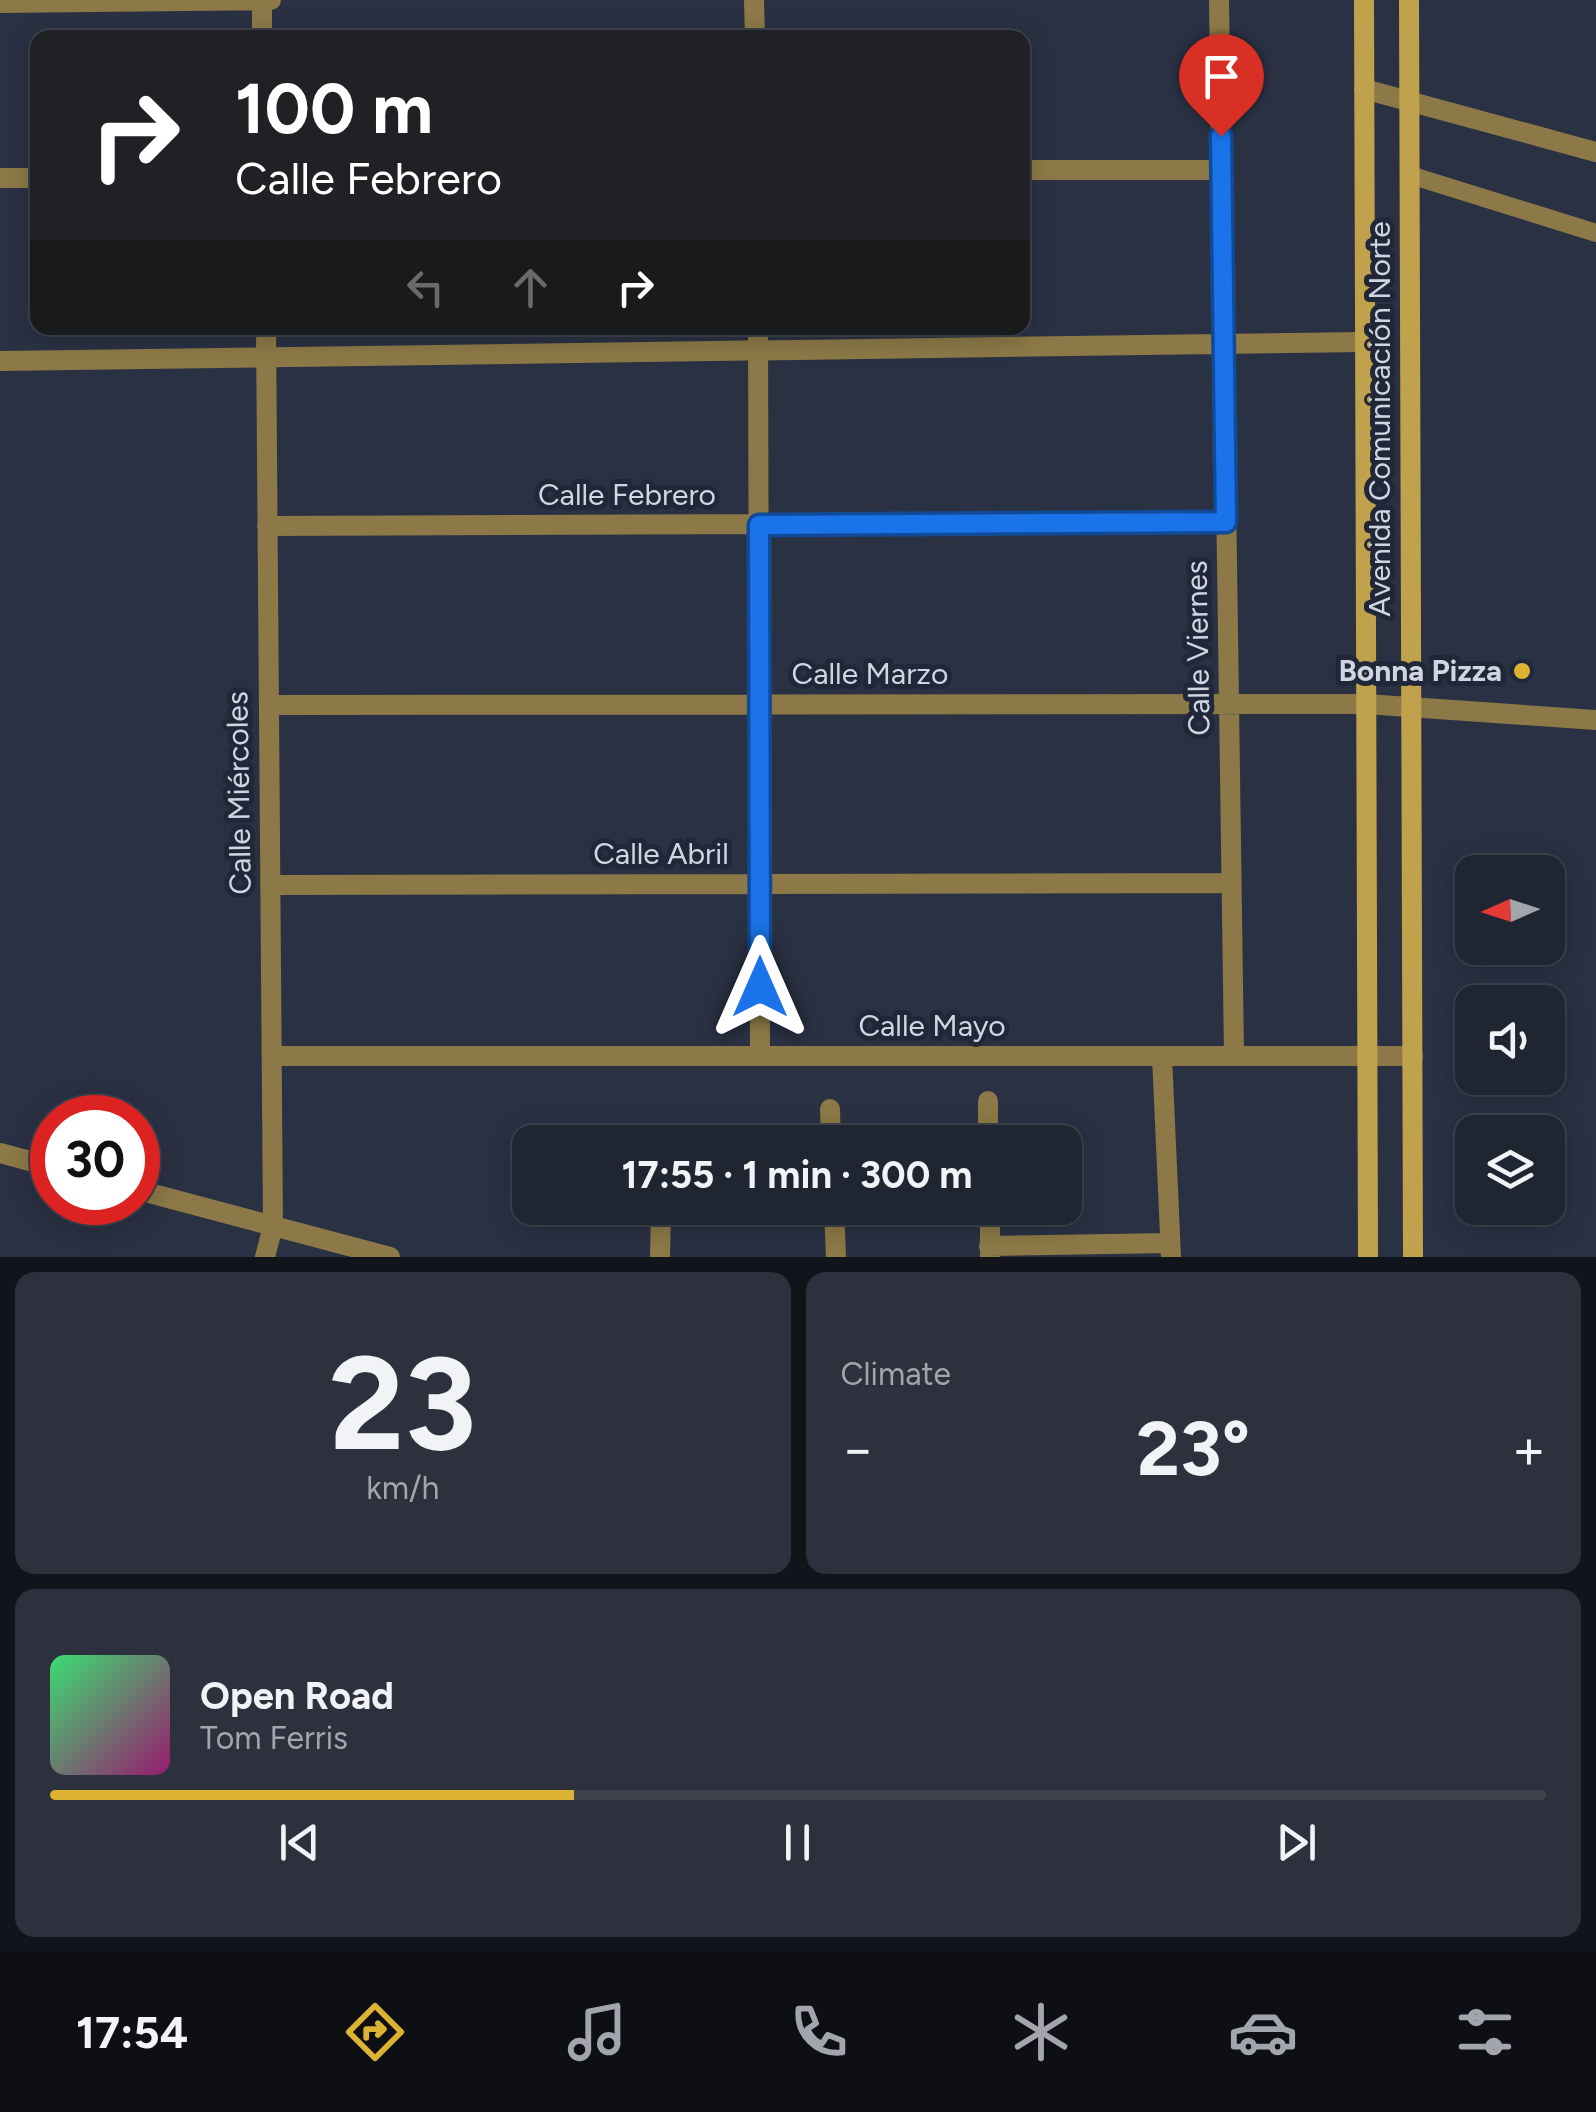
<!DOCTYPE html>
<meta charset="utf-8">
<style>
:root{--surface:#202532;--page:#2d313e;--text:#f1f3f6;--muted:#a2a5ac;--line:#3d424d;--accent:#dcb233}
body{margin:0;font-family:Figtree,sans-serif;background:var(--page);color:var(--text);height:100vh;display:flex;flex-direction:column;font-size:38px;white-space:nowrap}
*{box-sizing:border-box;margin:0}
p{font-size:32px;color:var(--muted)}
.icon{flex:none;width:55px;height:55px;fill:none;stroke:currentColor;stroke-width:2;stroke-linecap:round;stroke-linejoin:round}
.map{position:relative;height:1257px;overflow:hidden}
.drawer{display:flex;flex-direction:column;gap:15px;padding:15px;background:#12141c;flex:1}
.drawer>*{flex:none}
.hud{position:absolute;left:30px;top:30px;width:1000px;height:305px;border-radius:20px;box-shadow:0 5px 25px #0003,0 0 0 2px var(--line);background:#202124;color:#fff;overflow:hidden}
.needle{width:65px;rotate:267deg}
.controls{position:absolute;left:1455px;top:855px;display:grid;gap:20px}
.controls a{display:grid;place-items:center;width:110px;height:110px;border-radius:20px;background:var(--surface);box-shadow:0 5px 25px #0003,0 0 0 2px var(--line);font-size:50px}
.speed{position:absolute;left:30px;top:1095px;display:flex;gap:20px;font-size:50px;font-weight:700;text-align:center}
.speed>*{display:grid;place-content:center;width:130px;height:130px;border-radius:50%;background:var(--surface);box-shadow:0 5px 25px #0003,0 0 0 2px var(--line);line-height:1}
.speed .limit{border:15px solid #d22;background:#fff;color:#111}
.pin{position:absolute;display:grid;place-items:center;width:85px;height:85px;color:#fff;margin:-102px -42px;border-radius:50% 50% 50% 0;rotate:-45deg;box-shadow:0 0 10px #0007}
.pin .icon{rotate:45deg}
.me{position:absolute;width:110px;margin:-55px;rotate:0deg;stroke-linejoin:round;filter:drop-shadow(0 0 8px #0008)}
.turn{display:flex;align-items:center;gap:35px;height:210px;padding:0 40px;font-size:45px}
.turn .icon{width:130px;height:130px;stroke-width:2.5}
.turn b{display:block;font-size:70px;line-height:85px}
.lanes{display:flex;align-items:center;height:95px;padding:0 40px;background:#0003;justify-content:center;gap:50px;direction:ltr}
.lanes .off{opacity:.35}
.big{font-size:75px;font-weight:700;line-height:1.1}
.drawer .card{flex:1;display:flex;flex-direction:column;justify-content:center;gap:15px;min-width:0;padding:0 35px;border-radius:20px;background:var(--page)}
.drawer .dial{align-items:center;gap:0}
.dial b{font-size:130px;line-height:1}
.song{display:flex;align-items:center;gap:30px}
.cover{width:120px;height:120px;border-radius:15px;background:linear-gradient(135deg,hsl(140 70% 55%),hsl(320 70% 35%))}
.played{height:10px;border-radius:5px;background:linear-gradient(90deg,var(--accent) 35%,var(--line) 35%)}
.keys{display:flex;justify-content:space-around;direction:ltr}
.heat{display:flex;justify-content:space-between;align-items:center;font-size:55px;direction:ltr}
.drawer .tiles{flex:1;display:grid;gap:15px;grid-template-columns:1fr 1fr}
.card:last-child{grid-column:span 2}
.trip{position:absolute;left:512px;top:1125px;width:570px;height:100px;border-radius:20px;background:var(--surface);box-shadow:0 5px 25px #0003,0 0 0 2px var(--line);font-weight:700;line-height:100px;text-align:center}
.menu{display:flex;height:160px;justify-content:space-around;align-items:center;background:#0d0f14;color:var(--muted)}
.menu .icon{width:70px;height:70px}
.menu .selected{color:var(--accent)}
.menu b{font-size:45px;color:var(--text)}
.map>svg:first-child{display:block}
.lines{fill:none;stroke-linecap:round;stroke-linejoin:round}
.lane{stroke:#8c7947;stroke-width:18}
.street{stroke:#8c7947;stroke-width:20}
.secondary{stroke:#c0a14c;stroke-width:20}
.route-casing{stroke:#114b97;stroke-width:25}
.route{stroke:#1a73e8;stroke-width:18}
.poi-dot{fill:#dcb233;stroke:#202738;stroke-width:4}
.labels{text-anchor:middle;stroke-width:10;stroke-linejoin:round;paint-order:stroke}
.street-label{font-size:30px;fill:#d0d5e1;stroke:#202738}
.poi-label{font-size:30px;font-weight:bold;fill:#d0d5e1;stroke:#202738;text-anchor:end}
</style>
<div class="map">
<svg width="1596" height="1257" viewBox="0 0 1596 1257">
<rect width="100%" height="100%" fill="#2a3143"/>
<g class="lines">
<!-- lane -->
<path class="lane" d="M1410,175L1596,233"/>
<!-- street -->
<path class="street" d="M262,0V38
M754,0L755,38
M1219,0L1234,1055
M0,3L271,0
M1364,89L1596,152
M1022,170H1221
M0,178H38
M758,328L760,1056
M0,361L1365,342
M267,526L1227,522
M269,705L1366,704L1596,720
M270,885L1231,883
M272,1056H1413
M1162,1056L1171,1257
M830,1109L831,1142
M988,1142V1101
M0,1153L52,1167
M138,1190L390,1257
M834,1208L836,1257
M989,1246L1170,1243
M990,1255V1208
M265,1257L273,1226L266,328
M660,1257L661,1208"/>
<!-- secondary -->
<path class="secondary" d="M1364,0L1368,1257
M1409,0L1413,1257"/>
</g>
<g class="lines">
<defs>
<path id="route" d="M760,987L759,525L1226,522L1221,136"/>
</defs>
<!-- route casing -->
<use href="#route" class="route-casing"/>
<!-- route -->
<use href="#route" class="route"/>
</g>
<!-- markers -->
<circle class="poi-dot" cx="1522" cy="671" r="10"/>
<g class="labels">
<!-- street labels -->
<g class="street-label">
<text transform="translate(1380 419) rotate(-90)" y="10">Avenida Comunicación Norte</text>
<text x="627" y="505">Calle Febrero</text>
<text transform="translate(1198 648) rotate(-91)" y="10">Calle Viernes</text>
<text x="870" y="684">Calle Marzo</text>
<text transform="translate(239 793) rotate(-91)" y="10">Calle Miércoles</text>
<text x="661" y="864">Calle Abril</text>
<text x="932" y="1036">Calle Mayo</text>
</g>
<!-- poi labels -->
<g class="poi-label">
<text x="1502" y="681">Bonna Pizza</text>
</g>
</g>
</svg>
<div class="controls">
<a><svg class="needle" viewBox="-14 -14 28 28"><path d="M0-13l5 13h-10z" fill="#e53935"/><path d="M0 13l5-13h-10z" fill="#a2a5ac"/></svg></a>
<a><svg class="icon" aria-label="sound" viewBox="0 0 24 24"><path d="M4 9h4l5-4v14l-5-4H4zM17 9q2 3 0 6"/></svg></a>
<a><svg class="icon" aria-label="layers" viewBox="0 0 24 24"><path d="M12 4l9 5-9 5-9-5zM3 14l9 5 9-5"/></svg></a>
</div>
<div class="speed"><div class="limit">30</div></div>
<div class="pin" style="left:1221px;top:136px;background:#d93025"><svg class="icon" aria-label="arrive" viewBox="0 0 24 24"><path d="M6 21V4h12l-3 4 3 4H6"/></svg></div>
<svg class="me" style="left:760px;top:987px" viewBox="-20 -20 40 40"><path d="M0-17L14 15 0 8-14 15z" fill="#1a73e8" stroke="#fff" stroke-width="4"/></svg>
<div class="trip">17:55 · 1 min · 300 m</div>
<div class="hud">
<div class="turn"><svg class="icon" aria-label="right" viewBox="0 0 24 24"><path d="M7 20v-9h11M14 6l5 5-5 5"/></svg><div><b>100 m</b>Calle Febrero</div></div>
<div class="lanes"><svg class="icon off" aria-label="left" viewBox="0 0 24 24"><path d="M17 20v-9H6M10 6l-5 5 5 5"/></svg><svg class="icon off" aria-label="ahead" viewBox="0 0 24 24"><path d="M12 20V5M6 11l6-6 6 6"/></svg><svg class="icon" aria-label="right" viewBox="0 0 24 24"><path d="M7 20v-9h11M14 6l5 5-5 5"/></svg></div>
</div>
</div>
<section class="drawer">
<div class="tiles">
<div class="card dial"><b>23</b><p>km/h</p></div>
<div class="card"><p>Climate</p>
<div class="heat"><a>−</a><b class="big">23°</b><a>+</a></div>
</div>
<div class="card">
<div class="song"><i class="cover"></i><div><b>Open Road</b><p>Tom Ferris</p></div></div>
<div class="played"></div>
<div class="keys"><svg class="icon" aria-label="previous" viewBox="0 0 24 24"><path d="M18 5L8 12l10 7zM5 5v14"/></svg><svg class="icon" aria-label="pause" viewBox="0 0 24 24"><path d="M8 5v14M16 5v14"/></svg><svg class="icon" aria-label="next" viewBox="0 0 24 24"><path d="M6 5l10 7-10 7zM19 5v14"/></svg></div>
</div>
</div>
</section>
<nav class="menu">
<b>17:54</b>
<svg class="icon selected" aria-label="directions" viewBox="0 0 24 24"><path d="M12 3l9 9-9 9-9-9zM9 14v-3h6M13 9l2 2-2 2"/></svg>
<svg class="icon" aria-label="music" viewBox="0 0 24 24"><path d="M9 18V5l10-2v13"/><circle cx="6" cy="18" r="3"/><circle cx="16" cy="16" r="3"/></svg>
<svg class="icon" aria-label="phone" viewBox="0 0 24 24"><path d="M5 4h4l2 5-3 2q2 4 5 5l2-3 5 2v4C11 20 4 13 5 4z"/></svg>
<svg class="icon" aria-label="climate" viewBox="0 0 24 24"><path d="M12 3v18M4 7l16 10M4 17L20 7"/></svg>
<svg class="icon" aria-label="car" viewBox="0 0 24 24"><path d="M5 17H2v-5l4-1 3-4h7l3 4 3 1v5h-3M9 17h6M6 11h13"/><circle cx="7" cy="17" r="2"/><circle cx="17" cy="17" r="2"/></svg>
<svg class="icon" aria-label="filters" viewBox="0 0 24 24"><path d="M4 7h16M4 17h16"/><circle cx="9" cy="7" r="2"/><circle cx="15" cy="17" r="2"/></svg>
</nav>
